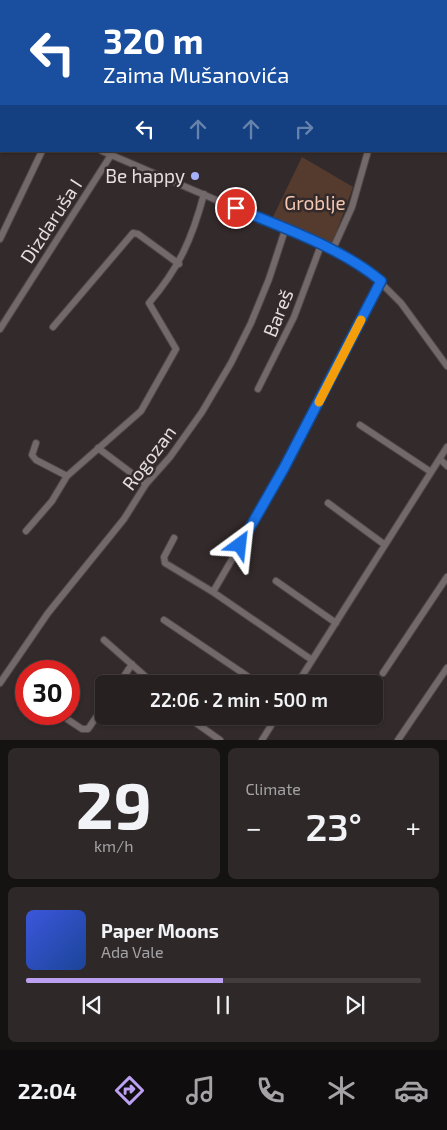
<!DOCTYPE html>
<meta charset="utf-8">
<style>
:root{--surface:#262020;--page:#2e2829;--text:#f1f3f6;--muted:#a4a3a5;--line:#423e3e;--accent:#bca0f2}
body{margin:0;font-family:"Exo 2",sans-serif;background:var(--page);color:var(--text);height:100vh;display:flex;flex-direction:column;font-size:19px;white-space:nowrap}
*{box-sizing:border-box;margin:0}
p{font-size:16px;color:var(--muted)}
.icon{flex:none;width:28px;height:28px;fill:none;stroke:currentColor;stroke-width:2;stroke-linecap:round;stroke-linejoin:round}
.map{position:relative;height:740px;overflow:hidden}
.panel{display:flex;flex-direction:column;gap:8px;padding:8px;background:#151212;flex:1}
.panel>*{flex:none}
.top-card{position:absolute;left:0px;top:0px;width:448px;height:152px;box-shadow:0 1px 4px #0004,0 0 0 1px var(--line);background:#1a4fa0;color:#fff;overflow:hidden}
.speed{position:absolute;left:15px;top:660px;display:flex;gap:10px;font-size:25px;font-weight:700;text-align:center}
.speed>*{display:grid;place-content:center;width:65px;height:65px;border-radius:50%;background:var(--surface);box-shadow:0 1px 4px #0004,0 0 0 1px var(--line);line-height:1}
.speed .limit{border:8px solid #d22;background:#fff;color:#111}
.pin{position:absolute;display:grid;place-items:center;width:42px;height:42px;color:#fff;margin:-21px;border:2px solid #fff;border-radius:50%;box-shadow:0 1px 5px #0007}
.me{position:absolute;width:55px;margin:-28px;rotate:30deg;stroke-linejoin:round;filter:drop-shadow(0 0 4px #0008)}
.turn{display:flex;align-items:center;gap:18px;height:105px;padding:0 20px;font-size:22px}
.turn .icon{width:65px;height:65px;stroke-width:2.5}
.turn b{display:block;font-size:35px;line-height:42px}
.lanes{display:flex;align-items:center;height:48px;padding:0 20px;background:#0003;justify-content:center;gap:25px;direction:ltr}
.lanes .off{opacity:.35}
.big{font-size:38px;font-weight:600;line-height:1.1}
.panel .card{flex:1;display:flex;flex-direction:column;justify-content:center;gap:8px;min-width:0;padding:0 18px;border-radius:8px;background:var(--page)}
.panel .dial{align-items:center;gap:0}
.dial b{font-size:65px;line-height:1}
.song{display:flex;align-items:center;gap:15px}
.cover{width:60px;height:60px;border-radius:8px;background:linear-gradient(135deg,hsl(230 70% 55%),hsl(220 70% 35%))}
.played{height:5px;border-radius:2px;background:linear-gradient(90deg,var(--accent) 50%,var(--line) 50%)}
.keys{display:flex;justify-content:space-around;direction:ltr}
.heat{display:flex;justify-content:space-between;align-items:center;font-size:28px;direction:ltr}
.panel .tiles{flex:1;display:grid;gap:8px;grid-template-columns:1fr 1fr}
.card:last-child{grid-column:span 2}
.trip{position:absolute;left:95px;top:675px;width:288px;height:50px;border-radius:8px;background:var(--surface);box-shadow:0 1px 4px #0004,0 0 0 1px var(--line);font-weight:600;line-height:50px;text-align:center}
.dock{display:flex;height:80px;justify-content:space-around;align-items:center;background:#0f0d0d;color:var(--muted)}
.dock .icon{width:35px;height:35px}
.dock .current{color:var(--accent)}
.dock b{font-size:22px;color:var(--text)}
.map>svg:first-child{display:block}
.green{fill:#553b2e}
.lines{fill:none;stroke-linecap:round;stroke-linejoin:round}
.minor-casing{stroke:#4f4748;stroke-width:8}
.minor{stroke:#73696a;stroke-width:6}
.route-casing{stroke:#114b97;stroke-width:12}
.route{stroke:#1a73e8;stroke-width:9}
.slow{stroke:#f59e0b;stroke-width:9}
.poi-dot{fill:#a6b1fc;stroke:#332a2b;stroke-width:2}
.labels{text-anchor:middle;stroke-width:5;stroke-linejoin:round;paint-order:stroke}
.poi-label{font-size:19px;fill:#e5dedf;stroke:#332a2b;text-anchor:end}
.park-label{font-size:19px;fill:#f5c7b1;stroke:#332a2b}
.street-label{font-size:19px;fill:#e5dedf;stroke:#332a2b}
</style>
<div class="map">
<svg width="447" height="740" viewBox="0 0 447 740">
<rect width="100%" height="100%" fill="#332a2b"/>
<!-- green -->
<path class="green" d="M302,157L353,187L332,244L272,219Z"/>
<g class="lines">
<defs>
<path id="minor" d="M370,0L373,1
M428,1L429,0
M0,27L1,29
M446,37H447
M0,110L1,105
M102,151L321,245L369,271L401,303L447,366
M0,239L42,151
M332,251L352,207L368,151
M53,327L133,233L138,234L179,264
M0,329L111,155
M258,389L294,317L321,245
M360,425L431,472
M36,443L32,455L36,460L67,476
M98,448L146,484
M440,459L447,466
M328,503L385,545
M26,531L52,501L67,476L141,411L176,349L149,303C179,268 192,239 204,194
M174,538L164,557L165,563L213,592
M276,581L336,623
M164,620L259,684
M104,640L154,684
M312,660L213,592L285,468L381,281
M383,673L447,577
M0,683L48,613L124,519L146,484L170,457L202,412L231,363L251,323L269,279L285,230
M119,684L132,664
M297,684L447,447
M186,716L220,740
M67,719L82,729H88L104,706
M262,740L277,716
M398,740L447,668"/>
</defs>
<!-- minor casing -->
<use href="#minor" class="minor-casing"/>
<!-- minor -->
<use href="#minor" class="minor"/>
</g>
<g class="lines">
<defs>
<path id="route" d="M236,208C285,229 340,247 381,281L284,468L240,545"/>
</defs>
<!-- route casing -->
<use href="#route" class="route-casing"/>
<!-- route -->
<use href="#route" class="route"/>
<!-- slow -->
<path class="slow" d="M319,402L361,320"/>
</g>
<!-- markers -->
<circle class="poi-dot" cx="195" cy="176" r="5"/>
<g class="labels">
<!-- poi labels -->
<g class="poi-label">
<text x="185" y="183">Be happy</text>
</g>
<!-- park labels -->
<g class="park-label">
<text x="315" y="210">Groblje</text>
</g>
<!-- street labels -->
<g class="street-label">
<text transform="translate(51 221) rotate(-57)" y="7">Dizdaruša I</text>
<text transform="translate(278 313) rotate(-68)" y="7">Bareš</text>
<text transform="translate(149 458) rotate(-53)" y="7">Rogozan</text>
</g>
</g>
</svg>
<div class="speed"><div class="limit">30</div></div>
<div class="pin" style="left:236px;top:208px;background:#d93025"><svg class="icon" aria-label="arrive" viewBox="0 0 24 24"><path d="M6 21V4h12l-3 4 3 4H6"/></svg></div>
<svg class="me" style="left:240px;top:545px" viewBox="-20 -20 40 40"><path d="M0-17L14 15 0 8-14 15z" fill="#1a73e8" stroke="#fff" stroke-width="4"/></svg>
<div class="trip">22:06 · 2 min · 500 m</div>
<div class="top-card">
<div class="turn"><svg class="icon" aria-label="left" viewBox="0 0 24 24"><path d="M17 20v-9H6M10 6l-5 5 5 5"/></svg><div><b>320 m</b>Zaima Mušanovića</div></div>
<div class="lanes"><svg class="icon" aria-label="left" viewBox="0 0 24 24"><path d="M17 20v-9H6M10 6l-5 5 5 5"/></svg><svg class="icon off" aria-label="ahead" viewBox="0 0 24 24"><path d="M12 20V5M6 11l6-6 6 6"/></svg><svg class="icon off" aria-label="ahead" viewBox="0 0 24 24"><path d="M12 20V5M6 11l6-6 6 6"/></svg><svg class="icon off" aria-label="right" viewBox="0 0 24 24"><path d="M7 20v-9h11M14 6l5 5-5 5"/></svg></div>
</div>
</div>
<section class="panel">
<div class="tiles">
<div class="card dial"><b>29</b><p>km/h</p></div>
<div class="card"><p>Climate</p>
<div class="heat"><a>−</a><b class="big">23°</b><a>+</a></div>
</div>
<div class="card">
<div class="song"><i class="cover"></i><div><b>Paper Moons</b><p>Ada Vale</p></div></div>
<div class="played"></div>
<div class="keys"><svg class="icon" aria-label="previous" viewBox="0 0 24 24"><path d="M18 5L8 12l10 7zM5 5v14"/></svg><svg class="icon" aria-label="pause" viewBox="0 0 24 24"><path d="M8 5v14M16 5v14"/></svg><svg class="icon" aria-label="next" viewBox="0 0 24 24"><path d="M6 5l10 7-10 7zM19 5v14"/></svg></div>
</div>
</div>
</section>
<nav class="dock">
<b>22:04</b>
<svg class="icon current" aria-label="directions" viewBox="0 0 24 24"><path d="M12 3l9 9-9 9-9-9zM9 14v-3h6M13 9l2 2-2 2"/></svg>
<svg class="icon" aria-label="music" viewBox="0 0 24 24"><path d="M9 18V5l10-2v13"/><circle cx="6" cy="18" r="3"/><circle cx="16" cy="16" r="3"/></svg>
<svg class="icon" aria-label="phone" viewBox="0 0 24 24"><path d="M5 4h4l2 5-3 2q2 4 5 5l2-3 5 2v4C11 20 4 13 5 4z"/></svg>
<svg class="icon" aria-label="climate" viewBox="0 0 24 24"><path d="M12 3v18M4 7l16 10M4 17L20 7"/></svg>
<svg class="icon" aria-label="car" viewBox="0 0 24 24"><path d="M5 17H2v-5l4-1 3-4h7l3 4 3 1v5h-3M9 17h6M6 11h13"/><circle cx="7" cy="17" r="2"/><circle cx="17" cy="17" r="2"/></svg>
</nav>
